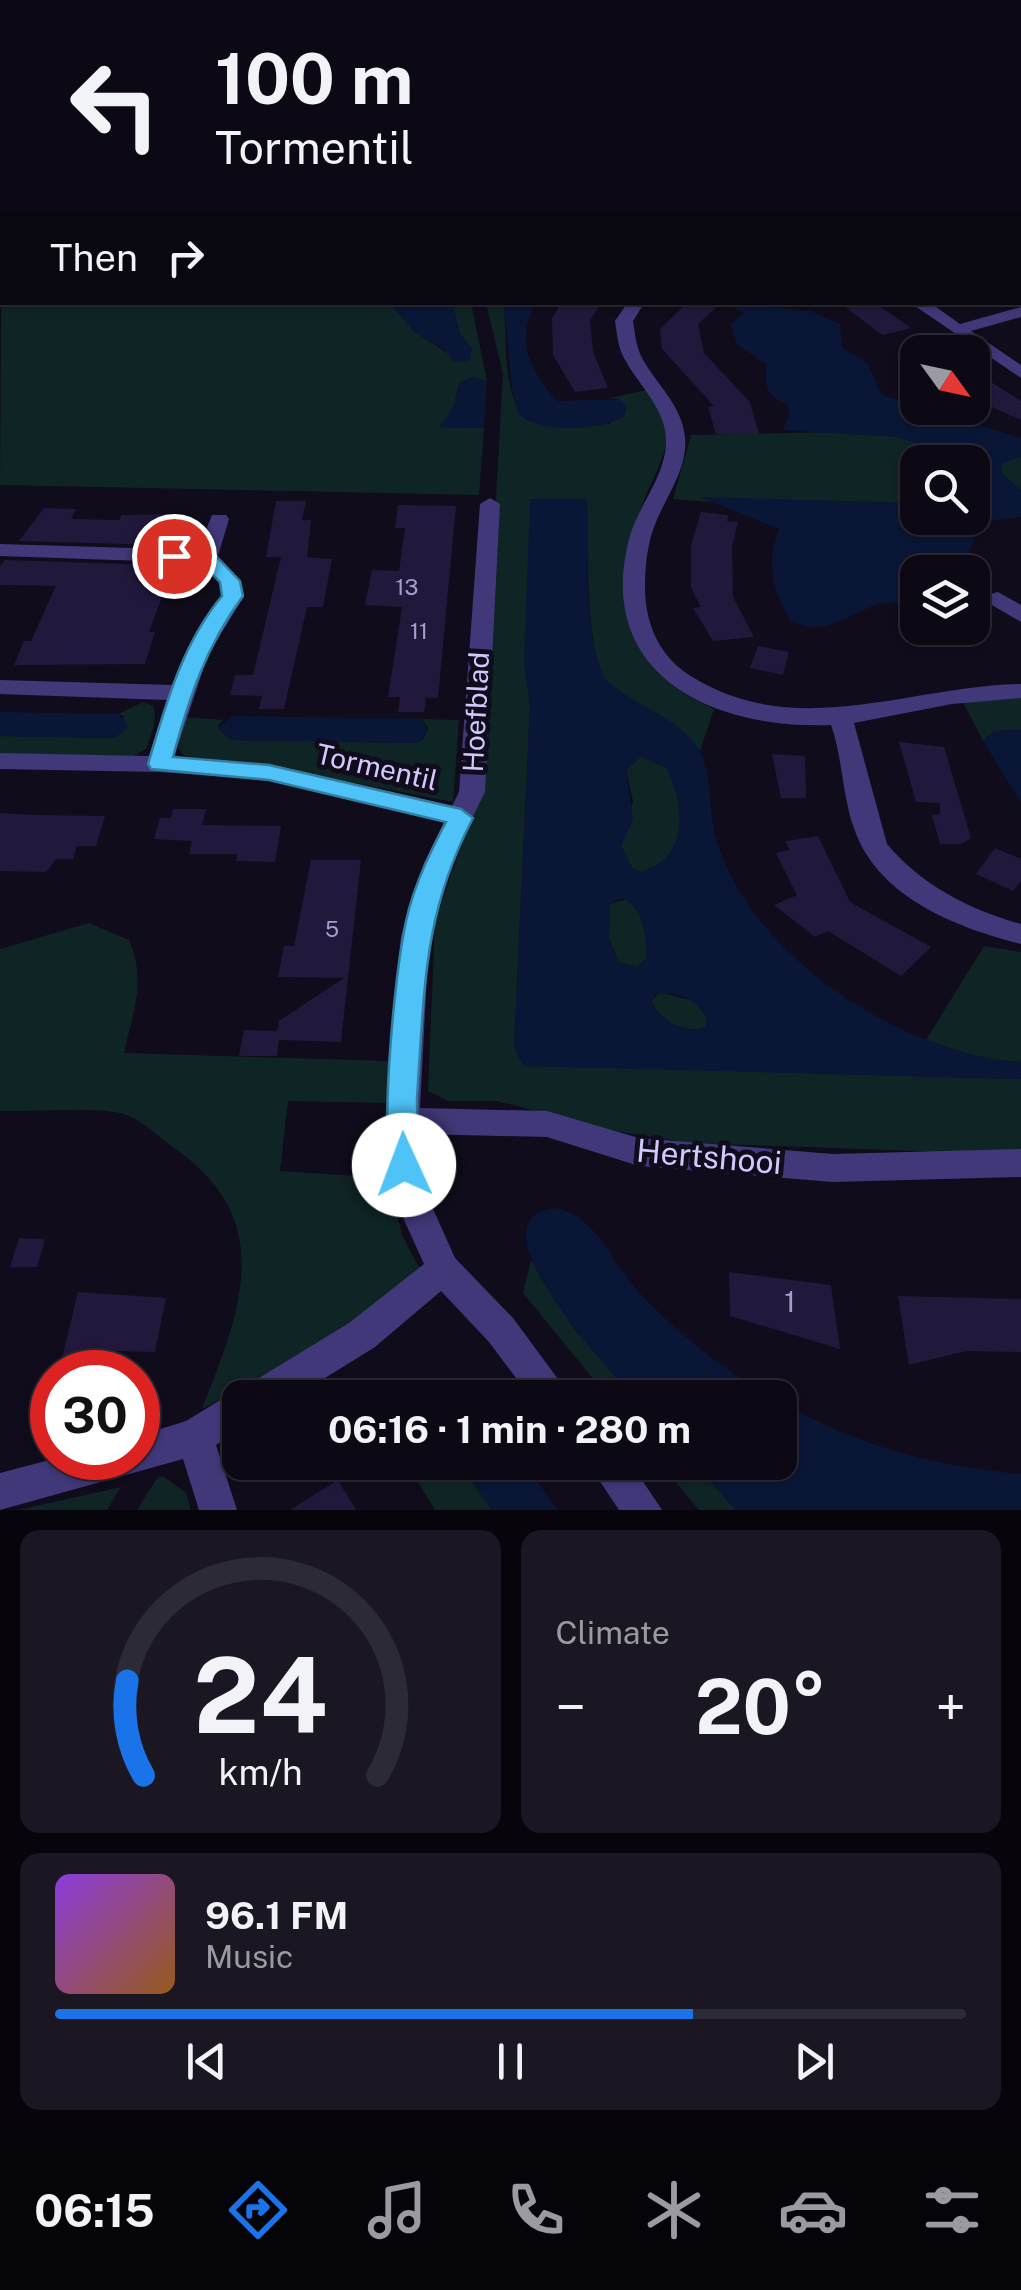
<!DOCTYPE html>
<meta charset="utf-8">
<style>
:root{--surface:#0c0914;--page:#1a1722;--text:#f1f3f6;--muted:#9a9aa0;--line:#2c2a34;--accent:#1a73e8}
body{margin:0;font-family:"Public Sans",sans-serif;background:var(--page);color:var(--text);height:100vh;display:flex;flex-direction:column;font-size:38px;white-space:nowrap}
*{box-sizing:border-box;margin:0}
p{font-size:32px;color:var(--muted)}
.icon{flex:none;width:55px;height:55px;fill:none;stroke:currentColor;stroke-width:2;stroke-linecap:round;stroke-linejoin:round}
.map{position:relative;height:1510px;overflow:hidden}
.panel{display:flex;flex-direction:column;gap:20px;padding:20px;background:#07050b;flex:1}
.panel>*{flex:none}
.guide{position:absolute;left:0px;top:0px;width:1022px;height:305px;box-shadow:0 2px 8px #0004,0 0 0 2px var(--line);background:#0c0914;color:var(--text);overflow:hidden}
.needle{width:65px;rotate:123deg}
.buttons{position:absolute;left:900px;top:335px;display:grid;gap:20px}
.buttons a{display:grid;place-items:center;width:90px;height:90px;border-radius:20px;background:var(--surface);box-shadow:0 2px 8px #0004,0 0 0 2px var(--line);font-size:50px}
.speed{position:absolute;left:30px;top:1350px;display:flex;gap:20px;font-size:50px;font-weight:700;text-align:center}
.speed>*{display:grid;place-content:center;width:130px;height:130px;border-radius:50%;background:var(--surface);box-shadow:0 2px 8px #0004,0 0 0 2px var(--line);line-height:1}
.speed .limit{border:15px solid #d22;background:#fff;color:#111}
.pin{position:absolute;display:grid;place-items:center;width:85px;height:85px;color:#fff;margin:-42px;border:5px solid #fff;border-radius:50%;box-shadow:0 2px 10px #0007}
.me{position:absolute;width:110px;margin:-55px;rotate:358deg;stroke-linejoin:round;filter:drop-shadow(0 0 8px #0008)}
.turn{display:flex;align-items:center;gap:35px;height:210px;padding:0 50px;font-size:45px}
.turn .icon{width:130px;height:130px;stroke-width:2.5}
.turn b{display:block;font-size:70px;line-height:85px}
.then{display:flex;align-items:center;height:95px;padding:0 50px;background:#0003;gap:20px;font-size:38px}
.big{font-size:75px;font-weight:700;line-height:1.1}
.panel .widget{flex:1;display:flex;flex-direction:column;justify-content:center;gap:15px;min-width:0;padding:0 35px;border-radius:20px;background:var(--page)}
.panel .dial{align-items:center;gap:0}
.dial svg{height:260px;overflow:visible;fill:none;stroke:var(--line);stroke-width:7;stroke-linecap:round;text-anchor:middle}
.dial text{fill:var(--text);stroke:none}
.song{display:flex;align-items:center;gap:30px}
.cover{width:120px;height:120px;border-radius:15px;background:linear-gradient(135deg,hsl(270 70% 55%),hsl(30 70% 35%))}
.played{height:10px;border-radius:5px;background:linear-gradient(90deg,var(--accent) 70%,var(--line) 70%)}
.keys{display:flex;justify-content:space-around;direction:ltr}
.heat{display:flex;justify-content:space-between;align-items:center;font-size:55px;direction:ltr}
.panel .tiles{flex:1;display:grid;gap:20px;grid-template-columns:1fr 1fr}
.widget:last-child{grid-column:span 2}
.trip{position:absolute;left:222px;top:1380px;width:575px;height:100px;border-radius:20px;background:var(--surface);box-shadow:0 2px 8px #0004,0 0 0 2px var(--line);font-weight:700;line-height:100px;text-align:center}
.tab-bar{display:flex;height:160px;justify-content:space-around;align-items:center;background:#050408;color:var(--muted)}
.tab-bar .icon{width:70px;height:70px}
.tab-bar .on{color:var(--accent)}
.tab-bar b{font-size:45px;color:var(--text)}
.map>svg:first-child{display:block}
.green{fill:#0f2425}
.water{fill:#0a1636;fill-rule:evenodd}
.building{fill:#22183c}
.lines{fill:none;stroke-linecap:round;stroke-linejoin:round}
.street{fill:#403879;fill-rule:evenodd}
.route{fill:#4fc3f7;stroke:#337fa1;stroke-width:2.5}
.labels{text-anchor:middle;stroke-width:10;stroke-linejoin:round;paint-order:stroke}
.number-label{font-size:22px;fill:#a69ccd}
.street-label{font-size:28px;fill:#d2c8fd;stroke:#100c1b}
.near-number-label{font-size:28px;fill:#a69ccd}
.near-street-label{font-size:32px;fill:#d2c8fd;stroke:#100c1b}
</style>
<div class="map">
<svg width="1021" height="1510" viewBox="0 0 1021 1510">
<rect width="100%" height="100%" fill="#100c1b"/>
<!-- green -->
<path class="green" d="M0,0H1021V225L1020,2Z
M2,202V302L390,303L414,331L452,356L472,349L460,334L452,303H471L487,381L480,379L458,387L454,406L441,427L484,428L479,495L0,485Z
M486,303H504C507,335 501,401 529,421L610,424L619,399L609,398L647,390C659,408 668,423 666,445C661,466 650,483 643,503C612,597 617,666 714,709L700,751C674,726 627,704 607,682C585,657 588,537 587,500L524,662L530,706L514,1047L523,1065L1021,1079V1149L976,1153L690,1143L616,1131L497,1101H448L428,1091L435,922L479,795L503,374Z
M840,432L1021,446V508L972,462H918V518L929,520L673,499L691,435Z
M1021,697V730L994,731L983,741L962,700Z
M143,702L153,706C158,720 151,735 146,749L127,759L0,757V736L115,738L124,716L119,714Z
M186,717L223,720L218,726L231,740L417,743L424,738L428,727L421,719L459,720L453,802L273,767L184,756L178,748Z
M641,756L666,768C686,804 690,859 641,872L632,868L621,846L633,801L626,770Z
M627,899C644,912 646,937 647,958L637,967L618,962L609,938L610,904Z
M89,923L129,940C147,982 133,1011 124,1053L392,1061L387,1103L288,1101L280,1171L388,1178L402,1235L425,1278L296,1360L202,1409C241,1310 278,1220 174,1148C160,1138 140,1118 123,1114C97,1106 31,1112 0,1111V949Z
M984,946L1021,952V1062L982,1059L926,1040Z
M659,992L694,1001L707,1017L706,1027C686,1035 661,1021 651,1002Z
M531,1260L576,1331L634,1397H608L523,1293Z
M406,1463H459L492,1510H435Z
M660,1463H694L736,1510H699Z
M163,1476L186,1493L191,1510H137L157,1478Z
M121,1487L107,1510H18Z"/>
<!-- water -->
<path class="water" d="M0,0H181L2,2L0,203Z
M390,303H452L460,334L472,349L470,361L454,362L445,350L414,331Z
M504,303H536C514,339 531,372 557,401L619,399L627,407L624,417C597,431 545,433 519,415L512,388Z
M724,303L811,311L840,324L842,347L868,364L882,395L1021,438V457L1002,464V473L1021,490V517L988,521L975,537L960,572H918L917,601C904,603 889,601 876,605C845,616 824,638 790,620C772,589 766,563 779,529L700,497L917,503L918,518H972V462H956L942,450L896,437L783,430L790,413L787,405C763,392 767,389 766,364L736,344L731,324L744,313Z
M473,377L487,381L484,428L439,427L454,406L460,382Z
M530,499H587C588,537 582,661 611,684C636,706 686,721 701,753C713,780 708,814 717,842C754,959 903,1054 1021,1062V1079L523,1066L514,1047L530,706L524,662ZM641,756L666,768C686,804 689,859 641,872L632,868L621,846L633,819L626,770ZM621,898C644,905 646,936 647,958L637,967L618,962L609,938L610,904ZM655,994C677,991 695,998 707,1017L706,1027C686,1035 661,1021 651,1002Z
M0,712L119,714L129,726L115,738L0,736Z
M232,716L421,719L428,732L417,743L231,740L218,729Z
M1021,730V803L983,741L994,731Z
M557,1208C599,1219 610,1260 637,1290C677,1333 721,1369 772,1397H634C611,1371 463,1217 557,1208Z
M780,1402C859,1446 931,1466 1021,1474V1510H736L694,1463L780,1462Z
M459,1463H524L558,1510H492Z"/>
<!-- building -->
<path class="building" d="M562,302H602L590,320L593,352L608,388L575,392L553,355L552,318Z
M688,302H722L698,324L704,353L750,402L759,434H716L708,407L714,406L662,349L660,329Z
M839,302H874L911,328L882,335Z
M972,370L1021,401V420L972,398Z
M276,501H306L302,520H311L307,557L332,559L323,607H307L284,709H259L262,696L230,695L235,675H253L281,557H266Z
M398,505L456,506L438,698H426L424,712H398L400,697H388L402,607L365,605L372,570L399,571L405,528H395Z
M44,508L76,509L71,519L119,520L122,515L170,514L162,545L19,541Z
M701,512L728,515L727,521L738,522L732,547L733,597L754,637L713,641L693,608L701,607L691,587V545Z
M5,560L156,565L154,572L171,573L149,632H155L145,664L14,665L24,641H31L56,586L0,585V566Z
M758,646L789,652L783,675L750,668Z
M899,742L944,747L971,838L961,844H940L932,815L940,814V803L916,802Z
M772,754L805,756L806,798H781Z
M173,809H206L202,825L281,826L275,862L236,861L237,854H189L192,841L154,839L160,818H171Z
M0,813L35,815L105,816L96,846H77L73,859H56L46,872L0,871Z
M818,836L850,902L931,947L901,976L828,931L815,937L774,905L797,895L776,853L790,850L785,841Z
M995,848L1021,859V881L1013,891L976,874Z
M311,860H361L341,1042L279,1040L277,1056H239L244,1030L277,1031L279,1021L344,978L278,977L284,946H294Z
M19,1238L45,1239L37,1267H10Z
M729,1272L831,1285L840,1349L730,1316Z
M78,1292L166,1298L155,1352L110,1351L107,1362H61Z
M898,1296L1021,1299V1352L966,1351L909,1365Z
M338,1480L356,1510H290Z"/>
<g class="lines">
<!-- street -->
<path class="street" d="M1020,165H1021V177H1020Z
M628,302H645L633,321C635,334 636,346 642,358C656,384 682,405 685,437C688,468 667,495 656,522C647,543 645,567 645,590C646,627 661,659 694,678C799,741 909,686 1021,684V698L952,704L854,723L887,844C921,885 970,910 1021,924V944C958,928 879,898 855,831C842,797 843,759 831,725C714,730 594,676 629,539C638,505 667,476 666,439C665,407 638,385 624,358C618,347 617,334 615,321Z
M909,302H929L960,324L1021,307V317L971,331L1021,365V378Z
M490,498L500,504L485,792L450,863L429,936L420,1108L547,1111L639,1138L833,1154L1021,1149V1177L833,1182L639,1166L547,1137L419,1134L418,1154L429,1200L455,1258L513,1318L572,1398H531L489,1342L441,1291L375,1347L293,1398H240V1430L216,1445L237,1510H199L183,1459L0,1510V1473L57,1458H138V1436L186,1421L227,1396L243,1392L246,1386L349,1323L424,1264L395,1200L386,1154L385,1121L401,936L424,863L444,822L269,780L159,772L0,769V753L149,756L167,700L0,694V680L172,685L196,634L222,596L219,583L201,563L0,556V544L198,550L212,515H226L229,519L218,556L241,581L244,596L208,655L174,757L269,764L452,806L459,792L480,504Z
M998,592L1021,605V622L990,604L987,599L990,594Z
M587,1462H630L662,1510H619Z"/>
</g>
<!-- route -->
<path class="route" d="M174,550L213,553L240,581L243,596C206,646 189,698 173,757L269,765L461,809L473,818C422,916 425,990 417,1097C416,1120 424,1154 414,1174L404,1178L394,1174C378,1141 395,979 403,937C409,896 427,858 446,822L269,780L151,769L148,764C166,704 182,644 222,596L220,582L201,563L167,560L164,556Z"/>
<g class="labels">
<!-- number labels -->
<g class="number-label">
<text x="407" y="595">13</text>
<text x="419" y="639">11</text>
<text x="332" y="937">5</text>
</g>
<!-- street labels -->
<g class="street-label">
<text transform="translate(476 712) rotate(-87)" y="10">Hoefblad</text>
<text transform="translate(377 767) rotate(13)" y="10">Tormentil</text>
</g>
<!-- near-number labels -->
<g class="near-number-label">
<text x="790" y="1312">1</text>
</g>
<!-- near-street labels -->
<g class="near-street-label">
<text transform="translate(709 1157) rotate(5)" y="11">Hertshooi</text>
</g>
</g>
</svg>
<div class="buttons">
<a><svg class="needle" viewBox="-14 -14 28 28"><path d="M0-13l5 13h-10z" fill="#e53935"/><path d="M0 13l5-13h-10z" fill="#9a9aa0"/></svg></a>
<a><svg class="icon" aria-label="search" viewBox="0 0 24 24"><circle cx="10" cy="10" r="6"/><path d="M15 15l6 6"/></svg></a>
<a><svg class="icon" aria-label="layers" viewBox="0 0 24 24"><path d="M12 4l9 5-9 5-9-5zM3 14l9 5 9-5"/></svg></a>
</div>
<div class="speed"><div class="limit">30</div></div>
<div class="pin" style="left:174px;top:556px;background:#d93025"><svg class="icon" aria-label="arrive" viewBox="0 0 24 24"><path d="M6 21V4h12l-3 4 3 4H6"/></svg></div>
<svg class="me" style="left:404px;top:1165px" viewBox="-20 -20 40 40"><circle r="19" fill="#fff"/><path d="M0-13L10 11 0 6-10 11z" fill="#4fc3f7"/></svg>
<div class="trip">06:16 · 1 min · 280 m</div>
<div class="guide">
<div class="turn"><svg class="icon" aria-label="left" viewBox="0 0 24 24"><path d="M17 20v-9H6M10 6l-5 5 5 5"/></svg><div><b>100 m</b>Tormentil</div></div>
<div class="then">Then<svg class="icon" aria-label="right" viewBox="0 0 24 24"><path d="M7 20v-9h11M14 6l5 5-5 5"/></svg></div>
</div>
</div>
<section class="panel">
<div class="tiles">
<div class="widget dial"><svg viewBox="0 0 100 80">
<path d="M14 69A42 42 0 1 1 86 69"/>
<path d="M14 69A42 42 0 0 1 9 40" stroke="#1a73e8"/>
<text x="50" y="56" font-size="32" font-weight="700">24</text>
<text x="50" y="72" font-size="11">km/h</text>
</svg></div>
<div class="widget"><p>Climate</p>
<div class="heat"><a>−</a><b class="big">20°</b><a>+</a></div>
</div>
<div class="widget">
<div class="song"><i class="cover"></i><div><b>96.1 FM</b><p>Music</p></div></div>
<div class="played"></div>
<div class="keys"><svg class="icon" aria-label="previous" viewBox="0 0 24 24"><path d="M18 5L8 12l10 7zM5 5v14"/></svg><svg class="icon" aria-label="pause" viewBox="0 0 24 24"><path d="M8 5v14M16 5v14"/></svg><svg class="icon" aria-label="next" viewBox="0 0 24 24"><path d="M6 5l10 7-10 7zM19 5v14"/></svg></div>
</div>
</div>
</section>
<nav class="tab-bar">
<b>06:15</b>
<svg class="icon on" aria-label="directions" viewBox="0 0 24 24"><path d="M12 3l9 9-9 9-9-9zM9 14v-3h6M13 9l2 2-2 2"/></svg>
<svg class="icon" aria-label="music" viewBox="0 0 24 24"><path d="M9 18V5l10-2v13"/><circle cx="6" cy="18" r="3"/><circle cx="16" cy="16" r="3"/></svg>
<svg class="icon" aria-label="phone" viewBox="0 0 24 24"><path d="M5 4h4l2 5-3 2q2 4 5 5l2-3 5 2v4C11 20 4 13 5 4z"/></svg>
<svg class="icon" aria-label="climate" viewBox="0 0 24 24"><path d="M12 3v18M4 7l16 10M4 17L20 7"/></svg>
<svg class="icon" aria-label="car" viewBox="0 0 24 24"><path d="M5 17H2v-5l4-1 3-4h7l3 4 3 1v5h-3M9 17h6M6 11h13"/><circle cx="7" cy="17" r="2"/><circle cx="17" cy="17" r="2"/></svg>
<svg class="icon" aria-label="filters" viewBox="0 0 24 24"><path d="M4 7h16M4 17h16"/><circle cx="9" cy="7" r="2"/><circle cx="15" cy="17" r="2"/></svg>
</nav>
